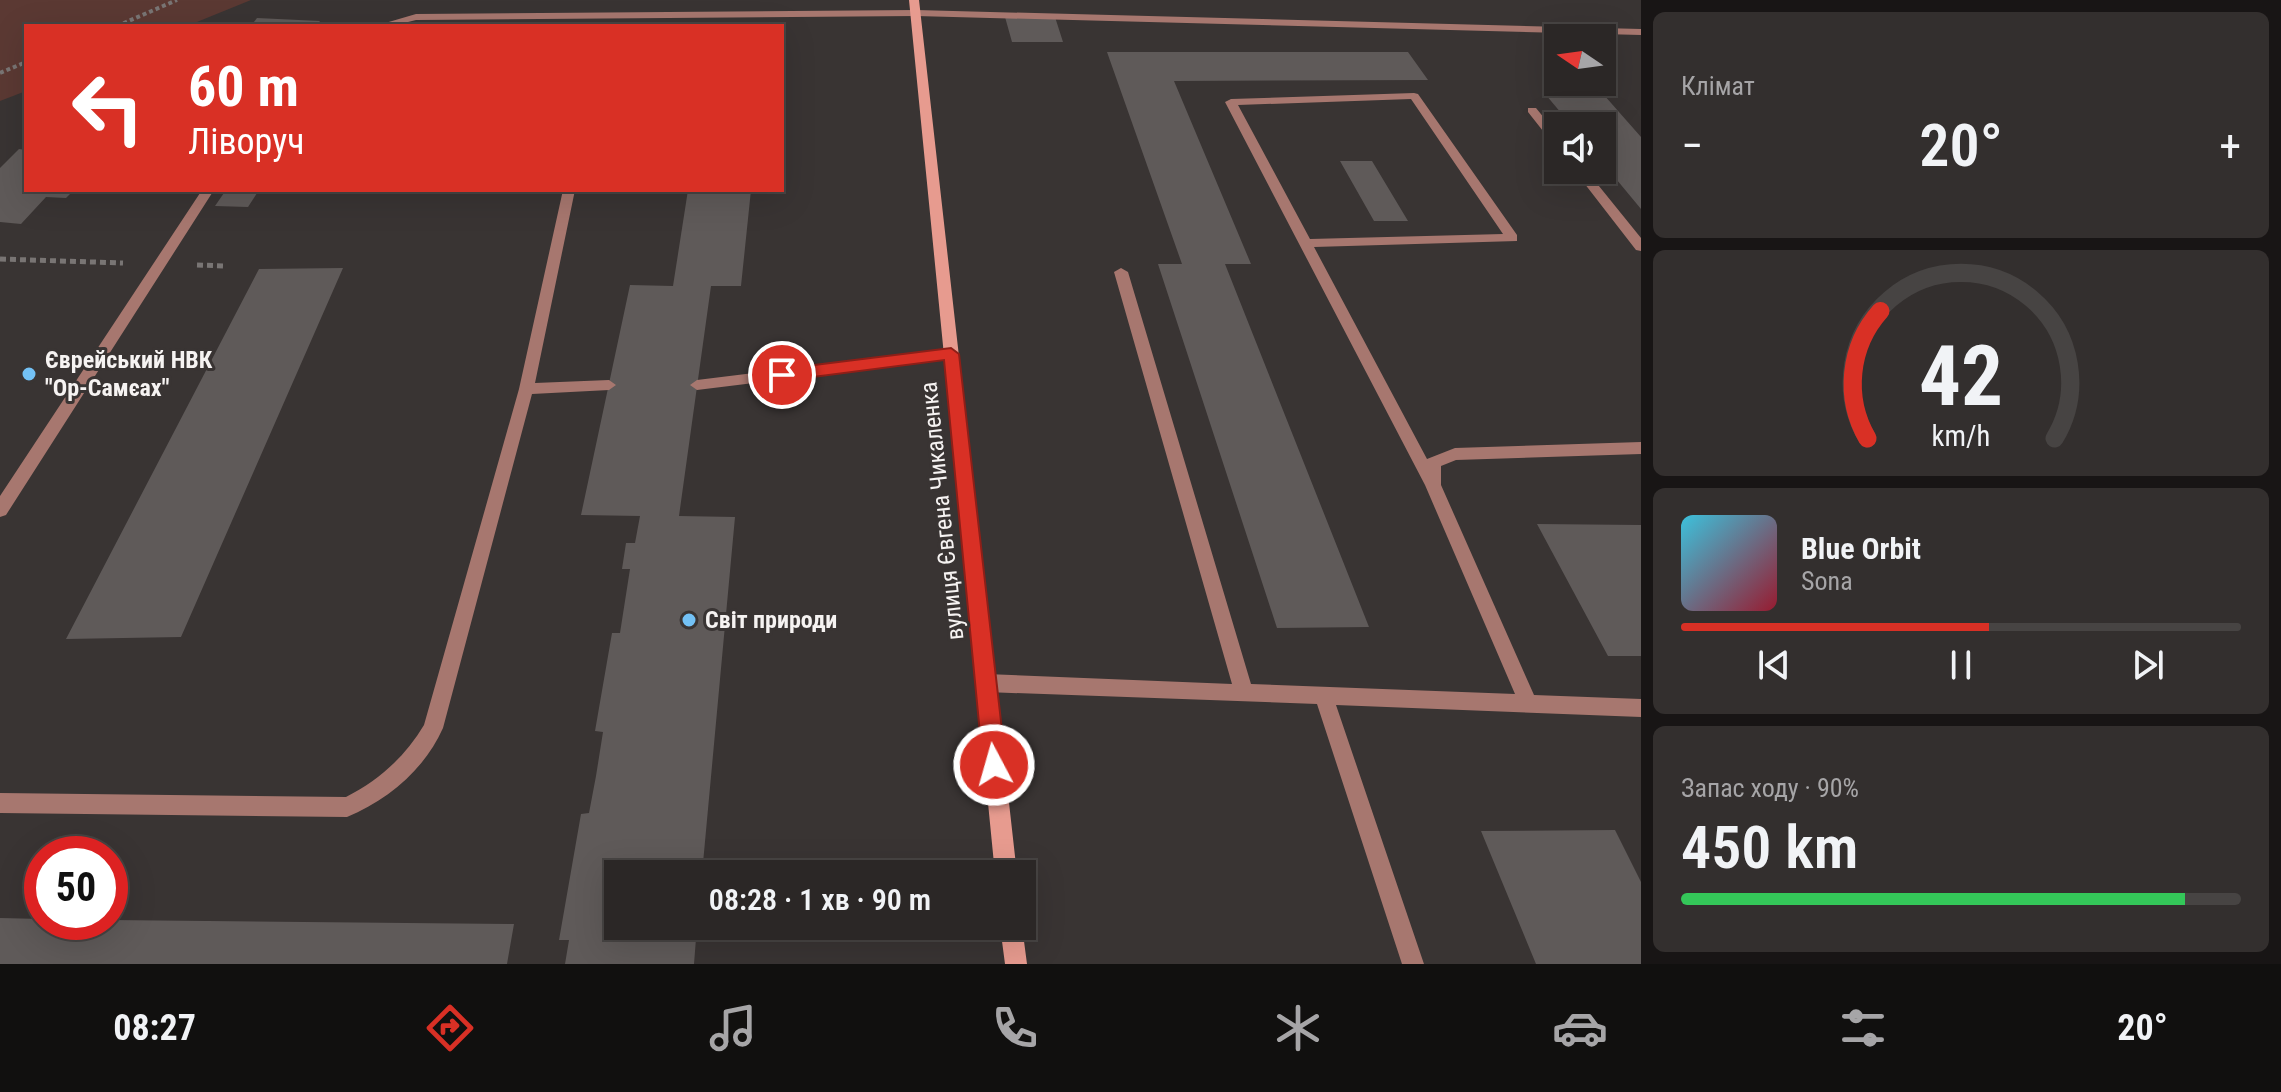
<!DOCTYPE html>
<html lang="uk">
<meta charset="utf-8">
<style>
:root{--surface:#2b2726;--page:#332f2e;--text:#f1f3f6;--muted:#a6a5a7;--line:#474443;--accent:#d93025}
body{margin:0;font-family:"Roboto Condensed",sans-serif;background:var(--page);color:var(--text);height:100vh;display:flex;flex-direction:column;font-size:30px;white-space:nowrap}
*{box-sizing:border-box;margin:0}
p{font-size:26px;color:var(--muted)}
.icon{flex:none;width:44px;height:44px;fill:none;stroke:currentColor;stroke-width:2;stroke-linecap:round;stroke-linejoin:round}
.map{position:relative;flex:1;overflow:hidden}
.drawer{display:flex;flex-direction:column;gap:12px;padding:12px;background:#181515;width:640px}
.drawer>*{flex:none}
.banner{position:absolute;left:24px;top:24px;width:760px;height:168px;border-radius:0px;box-shadow:0 8px 32px #0002,0 0 0 2px var(--line);background:#d93025;color:#fff;overflow:hidden}
.needle{width:52px;rotate:283deg}
.fabs{position:absolute;left:1544px;top:24px;display:grid;gap:16px}
.fabs a{display:grid;place-items:center;width:72px;height:72px;border-radius:0px;background:var(--surface);box-shadow:0 8px 32px #0002,0 0 0 2px var(--line);font-size:40px}
.speed{position:absolute;left:24px;top:836px;display:flex;gap:16px;font-size:40px;font-weight:700;text-align:center}
.speed>*{display:grid;place-content:center;width:104px;height:104px;border-radius:50%;background:var(--surface);box-shadow:0 8px 32px #0002,0 0 0 2px var(--line);line-height:1}
.speed .limit{border:12px solid #d22;background:#fff;color:#111}
.pin{position:absolute;display:grid;place-items:center;width:68px;height:68px;color:#fff;margin:-34px;border:4px solid #fff;border-radius:50%;box-shadow:0 2px 8px #0007}
.me{position:absolute;width:88px;margin:-44px;rotate:354deg;stroke-linejoin:round;filter:drop-shadow(0 0 6px #0008)}
.turn{display:flex;align-items:center;gap:28px;height:168px;padding:0 32px;font-size:36px}
.turn .icon{width:104px;height:104px;stroke-width:2.5}
.turn b{display:block;font-size:56px;line-height:68px}
.big{font-size:60px;font-weight:600;line-height:1.1}
.drawer .tile{flex:1;display:flex;flex-direction:column;justify-content:center;gap:12px;min-width:0;padding:0 28px;border-radius:12px;background:var(--page)}
.drawer .dial{align-items:center;gap:0}
.dial svg{height:208px;overflow:visible;fill:none;stroke:var(--line);stroke-width:7;stroke-linecap:round;text-anchor:middle}
.dial text{fill:var(--text);stroke:none}
.song{display:flex;align-items:center;gap:24px}
.cover{width:96px;height:96px;border-radius:12px;background:linear-gradient(135deg,hsl(190 70% 55%),hsl(350 70% 35%))}
.played{height:8px;border-radius:4px;background:linear-gradient(90deg,var(--accent) 55%,var(--line) 55%)}
.keys{display:flex;justify-content:space-around;direction:ltr}
.heat{display:flex;justify-content:space-between;align-items:center;font-size:44px;direction:ltr}
.charge{height:12px;border-radius:6px;background:linear-gradient(90deg,#34c759 90%,var(--line) 0)}
.trip{position:absolute;left:604px;top:860px;width:432px;height:80px;border-radius:0px;background:var(--surface);box-shadow:0 8px 32px #0002,0 0 0 2px var(--line);font-weight:600;line-height:80px;text-align:center}
.menu{display:flex;height:128px;justify-content:space-around;align-items:center;background:#11100f;color:var(--muted)}
.menu .icon{width:56px;height:56px}
.menu .selected{color:var(--accent)}
.menu b{font-size:36px;color:var(--text)}
main{display:flex;flex:1;min-height:0}
.map>svg:first-child{display:block}
.green{fill:#5b3933}
.building{fill:#5f5a59}
.lines{fill:none;stroke-linecap:round;stroke-linejoin:round}
.path-far1{stroke:#797574;stroke-width:4;stroke-dasharray:4 3;stroke-linecap:butt}
.path{stroke:#797574;stroke-width:5;stroke-dasharray:6 4;stroke-linecap:butt}
.service{fill:#a7776f;fill-rule:evenodd}
.secondary{fill:#e79b8f;fill-rule:evenodd}
.route{fill:#d93025;stroke:#8d1f18;stroke-width:2}
.poi-dot{fill:#73c1f5;stroke:#393433;stroke-width:3}
.labels{text-anchor:middle;stroke-width:6;stroke-linejoin:round;paint-order:stroke}
.poi-label{font-size:24px;font-weight:bold;fill:#f6f3f2;stroke:#393433;text-anchor:start}
.street-label{font-size:24px;fill:#f6f3f2;stroke:#393433}
</style>
<main>
<div class="map">
<svg width="1641" height="964" viewBox="0 0 1641 964">
<rect width="100%" height="100%" fill="#393433"/>
<!-- green -->
<path class="green" d="M0,0H251L187,26H26V91L0,101Z"/>
<!-- building -->
<path class="building" d="M1005,17H1055L1063,42H1012Z
M257,18L320,21L316,26H251Z
M1107,52H1408L1428,80L1174,81L1251,264H1225L1369,627L1277,628L1158,264H1182Z
M1546,95H1604L1641,137V209L1602,162V126H1572Z
M19,149L26,150V190H74L66,198L46,197L21,224L0,222V168Z
M1340,161H1372L1408,221H1374Z
M226,190H259L248,207L215,206Z
M688,190H751L741,286H711L679,516L735,517L702,874H618V926H697L694,964H565L569,940H559L581,814L589,813L596,776L603,732L595,731L612,633H620L630,569H622L626,543H635L640,516L581,515L630,285L673,286Z
M343,268L181,637L66,639L259,269Z
M1537,524L1641,525V656H1608Z
M1615,830L1641,882V964H1536L1481,831Z
M0,918L42,919V922H110V920L514,924L507,964H0Z"/>
<g class="lines">
<!-- path-far1 -->
<path class="path-far1" d="M117,26L177,0
M0,73L26,62"/>
<!-- path -->
<path class="path" d="M0,259L123,263
M197,265L226,266"/>
<!-- service -->
<path class="service" d="M916,10L1641,29V35L916,16L416,20L392,26H375L416,14Z
M1414,93L1418,94L1517,235V241L1314,247L1427,459L1455,448L1641,442V454L1456,460L1441,466V485L1534,695L1641,699V717L1336,705L1424,964H1402L1317,704L986,692L979,689L977,683L979,677L986,674L1232,684L1114,272L1121,268L1128,272L1251,684L1515,694L1425,485L1225,102L1231,99ZM1411,99L1503,234L1310,239L1238,105Z
M1528,108H1536L1558,135V146L1554,145L1528,112Z
M1574,170H1586L1641,238V251L1636,250Z
M202,190H214L6,515L0,517V496Z
M563,190H575L535,383L609,380L616,385L609,390L532,394L443,728C425,769 388,800 347,817L0,813V793L346,797C379,780 405,757 424,725L519,389Z
M951,349L958,354L951,359L697,390L690,385L697,380Z"/>
<!-- secondary -->
<path class="secondary" d="M909,0H919L1017,874H995Z
M1000,926H1022L1027,964H1005Z"/>
</g>
<!-- route -->
<path class="route" d="M951,348L959,354L1006,765L1002,773L994,776L987,773L983,765L944,360L782,381L773,375L782,369Z"/>
<!-- markers -->
<g class="poi-dot">
<circle cx="29" cy="374" r="8"/>
<circle cx="689" cy="620" r="8"/>
</g>
<g class="labels">
<!-- poi labels -->
<g class="poi-label">
<text x="45" y="368">Єврейський НВК<tspan x="45" dy="28">"Ор-Самєах"</tspan></text>
<text x="705" y="628">Світ природи</text>
</g>
<!-- street labels -->
<g class="street-label">
<text transform="translate(942 511) rotate(-96)" y="8">вулиця Євгена Чикаленка</text>
</g>
</g>
</svg>
<div class="fabs">
<a><svg class="needle" viewBox="-14 -14 28 28"><path d="M0-13l5 13h-10z" fill="#e53935"/><path d="M0 13l5-13h-10z" fill="#a6a5a7"/></svg></a>
<a><svg class="icon" aria-label="sound" viewBox="0 0 24 24"><path d="M4 9h4l5-4v14l-5-4H4zM17 9q2 3 0 6"/></svg></a>
</div>
<div class="speed"><div class="limit">50</div></div>
<div class="pin" style="left:782px;top:375px;background:#d93025"><svg class="icon" aria-label="arrive" viewBox="0 0 24 24"><path d="M6 21V4h12l-3 4 3 4H6"/></svg></div>
<svg class="me" style="left:994px;top:765px" viewBox="-20 -20 40 40"><circle r="17" fill="#d93025" stroke="#fff" stroke-width="3"/><path d="M0-11L8 9 0 5-8 9z" fill="#fff"/></svg>
<div class="trip">08:28 · 1 хв · 90 m</div>
<div class="banner">
<div class="turn"><svg class="icon" aria-label="left" viewBox="0 0 24 24"><path d="M17 20v-9H6M10 6l-5 5 5 5"/></svg><div><b>60 m</b>Ліворуч</div></div>
</div>
</div>
<section class="drawer">
<div class="tile"><p>Клімат</p>
<div class="heat"><a>−</a><b class="big">20°</b><a>+</a></div>
</div>
<div class="tile dial"><svg viewBox="0 0 100 80">
<path d="M14 69A42 42 0 1 1 86 69"/>
<path d="M14 69A42 42 0 0 1 19 20" stroke="#d93025"/>
<text x="50" y="56" font-size="32" font-weight="700">42</text>
<text x="50" y="72" font-size="11">km/h</text>
</svg></div>
<div class="tile">
<div class="song"><i class="cover"></i><div><b>Blue Orbit</b><p>Sona</p></div></div>
<div class="played"></div>
<div class="keys"><svg class="icon" aria-label="previous" viewBox="0 0 24 24"><path d="M18 5L8 12l10 7zM5 5v14"/></svg><svg class="icon" aria-label="pause" viewBox="0 0 24 24"><path d="M8 5v14M16 5v14"/></svg><svg class="icon" aria-label="next" viewBox="0 0 24 24"><path d="M6 5l10 7-10 7zM19 5v14"/></svg></div>
</div>
<div class="tile"><p>Запас ходу · 90%</p><b class="big">450 km</b><div class="charge"></div></div>
</section>
</main>
<nav class="menu">
<b>08:27</b>
<svg class="icon selected" aria-label="directions" viewBox="0 0 24 24"><path d="M12 3l9 9-9 9-9-9zM9 14v-3h6M13 9l2 2-2 2"/></svg>
<svg class="icon" aria-label="music" viewBox="0 0 24 24"><path d="M9 18V5l10-2v13"/><circle cx="6" cy="18" r="3"/><circle cx="16" cy="16" r="3"/></svg>
<svg class="icon" aria-label="phone" viewBox="0 0 24 24"><path d="M5 4h4l2 5-3 2q2 4 5 5l2-3 5 2v4C11 20 4 13 5 4z"/></svg>
<svg class="icon" aria-label="climate" viewBox="0 0 24 24"><path d="M12 3v18M4 7l16 10M4 17L20 7"/></svg>
<svg class="icon" aria-label="car" viewBox="0 0 24 24"><path d="M5 17H2v-5l4-1 3-4h7l3 4 3 1v5h-3M9 17h6M6 11h13"/><circle cx="7" cy="17" r="2"/><circle cx="17" cy="17" r="2"/></svg>
<svg class="icon" aria-label="filters" viewBox="0 0 24 24"><path d="M4 7h16M4 17h16"/><circle cx="9" cy="7" r="2"/><circle cx="15" cy="17" r="2"/></svg>
<b>20°</b>
</nav>
